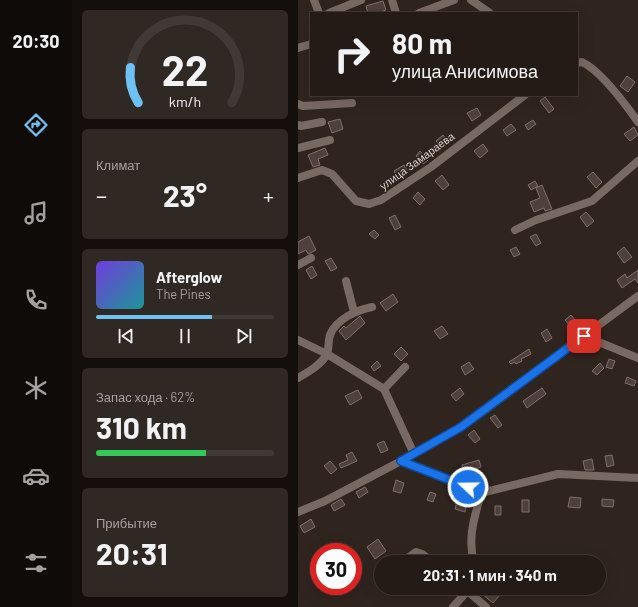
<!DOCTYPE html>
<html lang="ru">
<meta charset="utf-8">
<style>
:root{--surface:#241b16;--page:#302823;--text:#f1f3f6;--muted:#a3a1a1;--line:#413935;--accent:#6ec2f3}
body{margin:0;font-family:Barlow,sans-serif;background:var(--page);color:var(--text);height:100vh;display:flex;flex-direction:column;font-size:15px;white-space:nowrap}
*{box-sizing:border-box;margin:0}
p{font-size:13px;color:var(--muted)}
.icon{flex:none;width:22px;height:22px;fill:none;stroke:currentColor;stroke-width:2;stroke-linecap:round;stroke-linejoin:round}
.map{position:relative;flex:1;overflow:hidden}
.side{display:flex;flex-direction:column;gap:10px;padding:10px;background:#140f0c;width:226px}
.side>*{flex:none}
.banner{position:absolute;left:12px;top:12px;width:268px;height:84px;border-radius:0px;box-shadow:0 4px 16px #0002,0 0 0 1px var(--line);background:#241b16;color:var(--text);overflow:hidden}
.speed{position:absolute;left:12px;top:543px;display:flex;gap:8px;font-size:20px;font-weight:700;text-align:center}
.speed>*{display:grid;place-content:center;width:52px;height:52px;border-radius:50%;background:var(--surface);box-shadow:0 4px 16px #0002,0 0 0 1px var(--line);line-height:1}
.speed .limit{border:6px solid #d22;background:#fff;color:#111}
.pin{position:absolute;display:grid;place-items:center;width:34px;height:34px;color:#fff;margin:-17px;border-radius:8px;box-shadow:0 2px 6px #0006}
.me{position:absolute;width:44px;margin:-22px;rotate:291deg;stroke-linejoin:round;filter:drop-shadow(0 0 3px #0008)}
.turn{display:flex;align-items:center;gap:14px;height:84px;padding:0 16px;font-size:18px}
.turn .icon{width:52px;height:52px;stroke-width:2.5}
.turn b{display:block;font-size:28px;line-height:34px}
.big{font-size:30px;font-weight:700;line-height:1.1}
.side .tile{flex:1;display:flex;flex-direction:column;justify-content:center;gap:6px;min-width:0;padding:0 14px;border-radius:6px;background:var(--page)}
.side .dial{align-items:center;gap:0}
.dial svg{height:104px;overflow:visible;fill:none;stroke:var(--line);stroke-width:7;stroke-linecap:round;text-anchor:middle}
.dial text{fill:var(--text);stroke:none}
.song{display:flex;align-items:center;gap:12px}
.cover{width:48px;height:48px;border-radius:6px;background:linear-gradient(135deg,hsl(260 70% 55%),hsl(180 70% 35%))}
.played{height:4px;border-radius:2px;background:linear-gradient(90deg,var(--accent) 65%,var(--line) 65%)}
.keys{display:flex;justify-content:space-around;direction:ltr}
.heat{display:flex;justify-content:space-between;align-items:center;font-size:22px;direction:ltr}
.charge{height:6px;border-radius:3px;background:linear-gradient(90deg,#34c759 62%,var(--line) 0)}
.trip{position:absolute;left:76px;top:555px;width:232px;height:40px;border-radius:20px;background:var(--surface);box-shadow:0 4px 16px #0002,0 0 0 1px var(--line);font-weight:700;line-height:40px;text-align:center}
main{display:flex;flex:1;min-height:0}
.dock{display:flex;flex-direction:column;width:72px;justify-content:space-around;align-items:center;background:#0e0b09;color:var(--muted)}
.dock .icon{width:28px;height:28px}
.dock .current{color:var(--accent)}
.dock b{font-size:18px;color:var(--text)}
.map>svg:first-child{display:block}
.building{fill:#4f3f3d;stroke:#806f6c}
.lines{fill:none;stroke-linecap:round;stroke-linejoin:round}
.minor{stroke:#786962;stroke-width:8}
.route-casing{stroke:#114b97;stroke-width:10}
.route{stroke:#1a73e8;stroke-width:7}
.labels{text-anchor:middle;stroke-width:3;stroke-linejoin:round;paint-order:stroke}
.street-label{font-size:11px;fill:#d9d1cd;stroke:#30241e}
</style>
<main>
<nav class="dock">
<b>20:30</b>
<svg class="icon current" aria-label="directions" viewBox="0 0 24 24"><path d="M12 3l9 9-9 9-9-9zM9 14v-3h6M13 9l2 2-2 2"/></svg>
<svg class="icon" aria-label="music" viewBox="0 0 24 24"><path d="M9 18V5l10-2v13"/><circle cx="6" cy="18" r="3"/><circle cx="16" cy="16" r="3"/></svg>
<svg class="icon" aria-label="phone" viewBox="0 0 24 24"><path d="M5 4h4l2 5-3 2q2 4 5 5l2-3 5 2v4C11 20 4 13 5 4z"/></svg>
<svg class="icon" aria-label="climate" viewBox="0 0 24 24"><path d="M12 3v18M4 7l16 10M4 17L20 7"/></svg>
<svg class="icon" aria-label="car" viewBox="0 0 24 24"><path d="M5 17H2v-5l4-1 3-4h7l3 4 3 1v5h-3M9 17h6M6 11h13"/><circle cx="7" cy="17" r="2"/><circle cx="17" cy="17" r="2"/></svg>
<svg class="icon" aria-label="filters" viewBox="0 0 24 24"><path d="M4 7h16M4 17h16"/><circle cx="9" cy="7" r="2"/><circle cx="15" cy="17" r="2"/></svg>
</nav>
<section class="side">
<div class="tile dial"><svg viewBox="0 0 100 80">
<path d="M14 69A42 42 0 1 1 86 69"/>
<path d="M14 69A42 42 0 0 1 8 42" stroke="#6ec2f3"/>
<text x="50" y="56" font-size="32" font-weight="700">22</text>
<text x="50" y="72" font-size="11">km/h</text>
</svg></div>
<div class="tile"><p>Климат</p>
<div class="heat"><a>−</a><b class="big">23°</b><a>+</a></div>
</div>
<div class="tile">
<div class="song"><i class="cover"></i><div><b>Afterglow</b><p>The Pines</p></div></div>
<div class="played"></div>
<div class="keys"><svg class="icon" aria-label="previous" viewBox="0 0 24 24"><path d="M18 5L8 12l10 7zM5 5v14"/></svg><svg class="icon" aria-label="pause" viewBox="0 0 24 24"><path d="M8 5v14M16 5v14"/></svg><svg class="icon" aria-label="next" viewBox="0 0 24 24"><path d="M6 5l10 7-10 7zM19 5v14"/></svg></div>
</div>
<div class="tile"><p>Запас хода · 62%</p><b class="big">310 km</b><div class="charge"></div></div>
<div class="tile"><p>Прибытие</p><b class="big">20:31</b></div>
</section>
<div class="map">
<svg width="340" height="607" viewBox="0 0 340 607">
<rect width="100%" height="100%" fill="#30241e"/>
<!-- building -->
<path class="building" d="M85,1L88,10L80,13H70L68,6Z
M329,76L337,82L330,92L322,86Z
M247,97L256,109L251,113L242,101Z
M179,108L183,115L174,121L169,113Z
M42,119L45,129L34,133L30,122Z
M235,120L238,124L230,130L227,125Z
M213,124L218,130L209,136L205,130Z
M336,127L340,135L332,141L326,134Z
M145,135L151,142L144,148L138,141Z
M185,144L190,151L182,158L176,151Z
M27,148L30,155L20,159L22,165L15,167L10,155Z
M122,151L130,160L125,164L118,156Z
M106,165L110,172L99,177L96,171Z
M295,172L304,182L298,188L289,177Z
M144,175L151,185L145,190L137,181Z
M237,181L240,186L233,190L230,185Z
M244,185L254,209L247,211L246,208L236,212L232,202L242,198L238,188Z
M120,192L127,199L122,205L115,198Z
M288,212L296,221L289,227L282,217Z
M97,215L103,227L97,230L91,218Z
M76,230L81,235L77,239L71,234Z
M238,234L243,243L238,246L232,237Z
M11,236L18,250L10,254L8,250L0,254V242Z
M218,247L222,254L216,257L212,250Z
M326,247L334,257L326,263L319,253Z
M33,258L39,268L33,271L27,261Z
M14,266L19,275L13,279L8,270Z
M340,270V283L337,279L324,288L319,280L327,274L329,278Z
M95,294L100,302L88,311L82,303Z
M273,315L278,321L272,326L267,320Z
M62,316L67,323L48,340L41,331L46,326L48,328Z
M144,326L150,334L142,339L136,331Z
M249,329L254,338L248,342L243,333Z
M103,347L110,354L103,361L96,354Z
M231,349L233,354L223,359L224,361L218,364L217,362L213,364L211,362Z
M311,359L317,361L314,369L308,367Z
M79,361L83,366L76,371L73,367Z
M171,362L176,369L167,375L163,367Z
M302,363L306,368L299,375L294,371Z
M329,377L338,381L336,386L327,383Z
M162,388L166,394L158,401L153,395Z
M244,388L248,394L229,408L225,401Z
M60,390L64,398L52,405L47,396Z
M197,415L204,425L200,428L192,418Z
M176,430L182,439L177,443L170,435Z
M86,441L90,450L83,453L79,444Z
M54,452L59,461L43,468L41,464L50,460L48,455Z
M314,455L316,465L309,467L307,456Z
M294,459L296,470H287L285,461Z
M181,460L183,467L166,473L164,465Z
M32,461L39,469L33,474L26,466Z
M98,480L106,483L103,493L95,491Z
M67,487L70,492L61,498L58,492Z
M132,492L138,494L135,502L129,500Z
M272,497L283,498L282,508L270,507Z
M43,499L47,505L36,511L33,505Z
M304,499L316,500L315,507L304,506Z
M224,500H231V512H224Z
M159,501L169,503L167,512L157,509Z
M197,506H203V515H197Z
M13,519L17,527L6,533L2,526Z
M80,539L88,551L77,559L69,547Z
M135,588H148L142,595Z
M188,588H193L202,595L195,603L184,594Z"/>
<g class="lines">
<!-- minor -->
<path class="minor" d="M16,0L21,13
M94,0L98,13
M173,0L192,13
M31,13L63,0
M121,13L156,0
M0,48L13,44
M279,63L284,62C303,71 328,105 340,122
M0,104L5,106L54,103
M0,125L3,126L24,122
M0,148L32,140
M0,178L24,170L34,174L58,201L71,204L83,200L133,167L227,95
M217,230L238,220L294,201L340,161
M0,265L13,258
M48,281L56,312
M286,336L340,358
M0,340L29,354L86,389L116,454
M0,378C10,372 23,365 29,354C31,349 30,341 32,335C38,319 59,310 74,307
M86,389L107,367
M103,461L183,493L260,474L340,478
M0,512L27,501L103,461L163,427L340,296
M104,562L118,552L124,554L135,562
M176,562C169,538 177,516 183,493
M166,588L188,607
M155,607L172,588"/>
</g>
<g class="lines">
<defs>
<path id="route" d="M170,487L103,461L163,427L286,336"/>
</defs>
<!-- route casing -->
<use href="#route" class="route-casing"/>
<!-- route -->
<use href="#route" class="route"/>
</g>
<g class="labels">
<!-- street labels -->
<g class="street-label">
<text transform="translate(119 161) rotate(-36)" y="4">улица Замараева</text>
</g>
</g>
</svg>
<div class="speed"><div class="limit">30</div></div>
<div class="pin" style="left:286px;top:336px;background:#d93025"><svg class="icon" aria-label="arrive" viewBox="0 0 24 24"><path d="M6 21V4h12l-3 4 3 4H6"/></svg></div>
<svg class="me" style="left:170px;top:487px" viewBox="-20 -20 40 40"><circle r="17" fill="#1a73e8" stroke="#fff" stroke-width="3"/><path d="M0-11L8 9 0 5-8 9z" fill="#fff"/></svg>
<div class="trip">20:31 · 1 мин · 340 m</div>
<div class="banner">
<div class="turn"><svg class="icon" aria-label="right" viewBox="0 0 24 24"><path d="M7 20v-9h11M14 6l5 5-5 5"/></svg><div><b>80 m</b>улица Анисимова</div></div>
</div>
</div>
</main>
